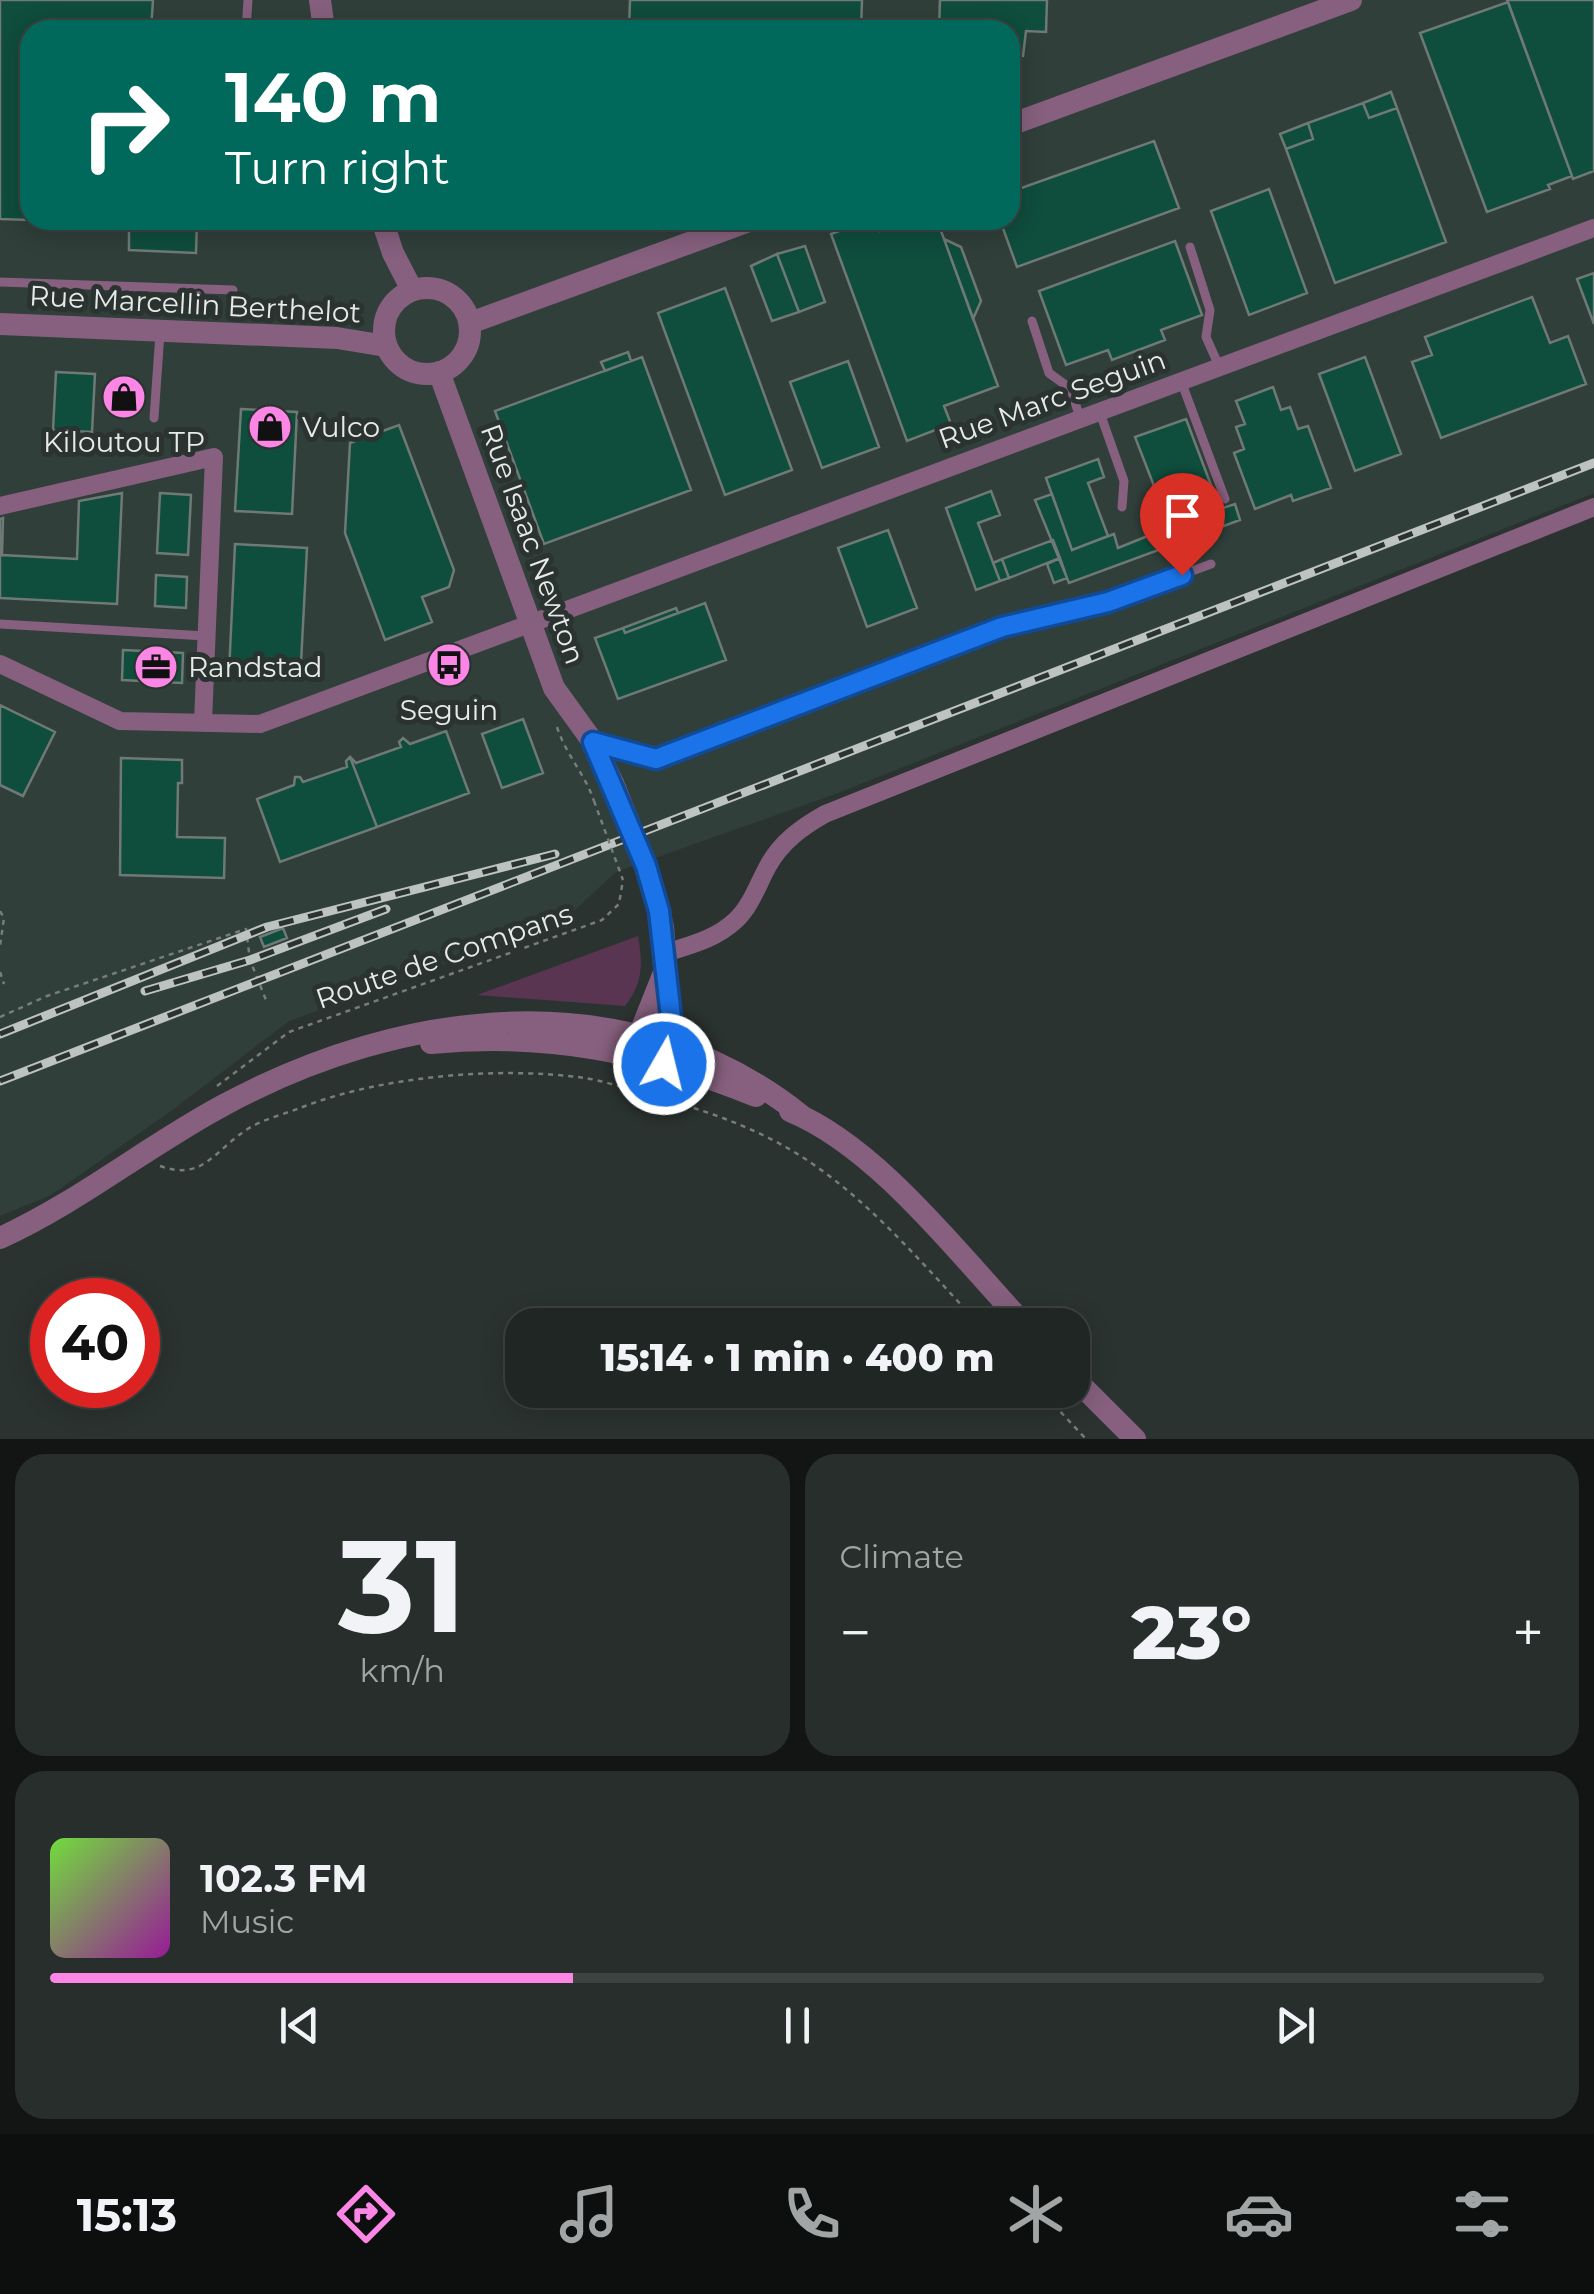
<!DOCTYPE html>
<meta charset="utf-8">
<style>
:root{--surface:#202624;--page:#282e2c;--text:#f1f3f6;--muted:#a2a5a6;--line:#3d4341;--accent:#fb86e5}
body{margin:0;font-family:Montserrat,sans-serif;background:var(--page);color:var(--text);height:100vh;display:flex;flex-direction:column;font-size:38px;white-space:nowrap}
*{box-sizing:border-box;margin:0}
p{font-size:32px;color:var(--muted)}
.icon{flex:none;width:55px;height:55px;fill:none;stroke:currentColor;stroke-width:2;stroke-linecap:round;stroke-linejoin:round}
.map{position:relative;height:1439px;overflow:hidden}
.panel{display:flex;flex-direction:column;gap:15px;padding:15px;background:#121514;flex:1}
.panel>*{flex:none}
.guide{position:absolute;left:20px;top:20px;width:1000px;height:210px;border-radius:30px;box-shadow:0 5px 25px #0003,0 0 0 2px var(--line);background:#00695c;color:#fff;overflow:hidden}
.speed{position:absolute;left:30px;top:1278px;display:flex;gap:20px;font-size:50px;font-weight:700;text-align:center}
.speed>*{display:grid;place-content:center;width:130px;height:130px;border-radius:50%;background:var(--surface);box-shadow:0 5px 25px #0003,0 0 0 2px var(--line);line-height:1}
.speed .limit{border:15px solid #d22;background:#fff;color:#111}
.pin{position:absolute;display:grid;place-items:center;width:85px;height:85px;color:#fff;margin:-102px -42px;border-radius:50% 50% 50% 0;rotate:-45deg;box-shadow:0 0 10px #0007}
.pin .icon{rotate:45deg}
.me{position:absolute;width:110px;margin:-55px;rotate:8deg;stroke-linejoin:round;filter:drop-shadow(0 0 8px #0008)}
.turn{display:flex;align-items:center;gap:35px;height:210px;padding:0 40px;font-size:45px}
.turn .icon{width:130px;height:130px;stroke-width:2.5}
.turn b{display:block;font-size:70px;line-height:85px}
.big{font-size:75px;font-weight:800;line-height:1.1}
.panel .tile{flex:1;display:flex;flex-direction:column;justify-content:center;gap:15px;min-width:0;padding:0 35px;border-radius:30px;background:var(--page)}
.panel .dial{align-items:center;gap:0}
.dial b{font-size:130px;line-height:1}
.song{display:flex;align-items:center;gap:30px}
.cover{width:120px;height:120px;border-radius:15px;background:linear-gradient(135deg,hsl(100 70% 55%),hsl(300 70% 35%))}
.played{height:10px;border-radius:5px;background:linear-gradient(90deg,var(--accent) 35%,var(--line) 35%)}
.keys{display:flex;justify-content:space-around;direction:ltr}
.heat{display:flex;justify-content:space-between;align-items:center;font-size:55px;direction:ltr}
.panel .tiles{flex:1;display:grid;gap:15px;grid-template-columns:1fr 1fr}
.tile:last-child{grid-column:span 2}
.trip{position:absolute;left:505px;top:1308px;width:585px;height:100px;border-radius:30px;background:var(--surface);box-shadow:0 5px 25px #0003,0 0 0 2px var(--line);font-weight:800;line-height:100px;text-align:center}
.menu{display:flex;height:160px;justify-content:space-around;align-items:center;background:#0d0f0e;color:var(--muted)}
.menu .icon{width:70px;height:70px}
.menu .active{color:var(--accent)}
.menu b{font-size:45px;color:var(--text)}
.map>svg:first-child{display:block}
.built{fill:#303f3a;fill-rule:evenodd}
.green{fill:#5a3552}
.building{fill:#0f4d3d;stroke:#6f7975;stroke-width:2.5}
.lines{fill:none;stroke-linecap:round;stroke-linejoin:round}
.path{stroke:#767d7a;stroke-width:2.5;stroke-dasharray:5 5;stroke-linecap:butt}
.service{stroke:#86607e;stroke-width:9}
.minor{stroke:#86607e;stroke-width:18}
.tertiary{stroke:#86607e;stroke-width:22}
.rail-casing{stroke:#bdc3c1;stroke-width:9}
.rail{stroke:#2b3330;stroke-width:5;stroke-dasharray:15;stroke-linecap:butt}
.path-bridge{stroke:#767d7a;stroke-width:2.5;stroke-dasharray:5 5;stroke-linecap:butt}
.tertiary-bridge{stroke:#86607e;stroke-width:22}
.route-casing{stroke:#114b97;stroke-width:25}
.route{stroke:#1a73e8;stroke-width:18}
.labels{text-anchor:middle;stroke-width:10;stroke-linejoin:round;paint-order:stroke}
.street-label{font-size:28px;fill:#e6ebe9;stroke:#2b3330}
.poi-label{font-size:28px;fill:#e6ebe9;stroke:#2b3330;text-anchor:start}
</style>
<div class="map">
<svg width="1594" height="1439" viewBox="0 0 1594 1439">
<rect width="100%" height="100%" fill="#2b3330"/>
<!-- built -->
<path class="built" d="M0,0H1594V493L838,793L616,872L563,921L289,1021L171,1111L51,1195L0,1216ZM30,30H1010V220H30Z"/>
<!-- green -->
<path class="green" d="M638,936C643,964 643,983 625,1006L477,995Z"/>
<!-- building -->
<path class="building" d="M0,0H153L151,30H30V220L0,219Z
M630,0H862L861,30H629Z
M940,0H1047L1046,32L1026,31L1023,56H1010V30H939Z
M1507,0H1594V171L1573,179Z
M1508,2L1572,176L1548,185L1550,189L1487,212L1420,33Z
M371,25L497,30H373Z
M1391,92L1397,108L1369,118L1363,103Z
M1363,103L1369,118L1397,108L1446,242L1335,283L1286,149L1313,139L1308,123Z
M1308,123L1313,139L1286,149L1280,134Z
M1154,141L1179,208L1017,267L1000,220H1010V192Z
M1269,189L1307,293L1249,315L1211,211Z
M36,220H197L196,253L129,250V224Z
M869,220H876L880,231L911,220H937L998,386L944,406L951,424L907,441L831,234Z
M944,239L961,247L981,301L973,319Z
M1175,241L1202,315L1161,330L1165,340L1112,360L1108,350L1066,365L1039,291Z
M805,246L825,302L799,312L777,254Z
M777,254L799,312L772,321L751,266Z
M1594,273V324L1577,279Z
M725,288L792,470L725,495L658,313Z
M1532,297L1550,343L1568,336L1586,384L1441,438L1412,362L1432,355L1425,337Z
M628,352L631,361L605,371L601,362Z
M642,357L691,490L544,544L495,411Z
M1365,357L1401,454L1355,471L1319,374Z
M848,361L879,447L822,468L790,382Z
M56,372L95,374L92,432L53,430Z
M1273,387L1281,410L1290,407L1298,429L1308,426L1331,488L1293,501L1291,495L1255,509L1234,453L1244,449L1236,427L1245,424L1236,401Z
M241,409L297,412L292,514L235,511Z
M1186,419L1220,509L1235,504L1240,520L1069,583L1035,500L1052,494L1072,550L1114,534L1118,548L1170,527L1135,437Z
M399,425L454,570L449,587L422,597L432,622L385,640L345,533L350,443Z
M1098,459L1104,477L1088,483L1108,536L1072,550L1046,478Z
M991,491L1000,515L978,523L1000,581L976,590L946,508Z
M122,493L117,604L0,598V519L3,518L2,555L77,559L79,501Z
M160,493L191,495L188,555L157,553Z
M888,530L917,608L867,627L838,548Z
M1053,540L1060,558L1009,578L1002,559Z
M235,544L307,548L301,663L281,677L229,673Z
M1060,558L1067,578L1054,583L1047,564Z
M1002,559L1009,578L1000,581L993,563Z
M156,575L187,577L186,608L155,606Z
M705,603L726,660L618,699L595,638L623,628L625,633Z
M676,608L678,613L625,633L623,628Z
M123,650L183,653L182,683L122,680Z
M0,705L55,732L23,796L0,785Z
M523,719L543,773L502,788L482,734Z
M446,731L469,793L377,827L350,757L356,763L401,747L399,742L403,738L410,744Z
M350,757L377,827L280,862L257,799L294,785L295,777H300L303,782L347,767L346,761Z
M121,758L182,760V783H178L177,837L225,838L224,878L120,875Z
M283,928L287,938L264,947L260,937Z"/>
<g class="lines">
<!-- path -->
<path class="path" d="M557,727C566,755 585,774 594,801
M0,911L4,918L0,946
M0,972L4,984
M0,1017L47,996L246,929L250,960L266,1000
M217,1086L289,1032L602,920L619,904L623,880
M160,1166C205,1182 215,1148 251,1127C265,1119 284,1114 300,1108C381,1076 498,1066 585,1078C604,1081 624,1088 643,1093C705,1110 764,1129 817,1167C879,1211 928,1270 980,1325
M1040,1390L1086,1439"/>
<!-- service -->
<path class="service" d="M246,30L248,0
M1190,247L1210,310L1206,337L1219,366
M0,282L233,290
M1032,321L1049,373L1071,389L1080,418
M1181,381L1225,499
M1100,413L1124,481L1122,507
M154,418L160,333
M0,624L206,636
M596,742L656,759L1003,627L1108,602L1211,564"/>
<!-- minor -->
<path class="minor" d="M0,506L214,457L203,722
M0,664L120,721L260,724L1594,228
M665,953C691,945 716,939 736,920C751,906 758,884 768,866C781,842 802,827 825,814L1594,507"/>
<!-- tertiary -->
<path class="tertiary" d="M320,0L324,30
M1010,125L1351,0
M382,220L393,253L412,290
M384 331a43 43 0 1 1 86 0a43 43 0 1 1-86 0Z
M470,323L752,220
M0,324L337,338L386,346
M439,372L554,688L593,742L613,783
M646,865L663,927L671,1026L666,1058
M431,1043C549,1032 647,1052 756,1096
M634,1048L663,975
M790,1111C878,1147 960,1256 1025,1325
M0,1238C79,1202 146,1147 222,1106C404,1007 631,979 802,1116
M1072,1376L1135,1439"/>
<defs>
<path id="rail" d="M145,991L250,960L386,909
M0,1034L267,927L555,854
M0,1081L1594,463"/>
</defs>
<!-- rail casing -->
<use href="#rail" class="rail-casing"/>
<!-- rail -->
<use href="#rail" class="rail"/>
<!-- path-bridge -->
<path class="path-bridge" d="M594,801L623,880"/>
<!-- tertiary-bridge -->
<path class="tertiary-bridge" d="M613,783L646,865"/>
</g>
<g class="lines">
<defs>
<path id="route" d="M664,1064L672,1026L659,911L646,866L593,742L656,759L1002,627L1108,602L1182,575"/>
</defs>
<!-- route casing -->
<use href="#route" class="route-casing"/>
<!-- route -->
<use href="#route" class="route"/>
</g>
<!-- icons -->
<defs>
<symbol id="shop-disc" viewBox="-11 -11 22 22"><circle r="9.5" fill="#fb86e5" stroke="#2b3330"/><path d="M-5-2.5h2.3a2.7 3.5 0 0 1 5.4 0H5L5.5 6h-11ZM-1.5-2.5h3a1.5 2.3 0 0 0-3 0Z" fill="#111"/></symbol>
<symbol id="bus-disc" viewBox="-11 -11 22 22"><circle r="9.5" fill="#fb86e5" stroke="#2b3330"/><path d="M-5-6H5V4H4V6H2V4H-2V6H-4V4H-5ZM-3.5-4V0h7V-4ZM-3.5 1.2v1.5H-2V1.2ZM2 1.2v1.5H3.5V1.2Z" fill="#111"/></symbol>
<symbol id="office-disc" viewBox="-11 -11 22 22"><circle r="9.5" fill="#fb86e5" stroke="#2b3330"/><path d="M-6-3h4V-5.5h4V-3h4V5H-6ZM-1-4.5V-3h2v-1.5ZM-6 0V1H6V0Z" fill="#111"/></symbol>
</defs>
<g fill-rule="evenodd">
<use href="#shop-disc" x="99" y="372" width="50" height="50"/>
<use href="#shop-disc" x="245" y="402" width="50" height="50"/>
<use href="#bus-disc" x="424" y="640" width="50" height="50"/>
<use href="#office-disc" x="131" y="642" width="50" height="50"/>
</g>
<g class="labels">
<!-- street labels -->
<g class="street-label">
<text transform="translate(195 304) rotate(3)" y="10">Rue Marcellin Berthelot</text>
<text transform="translate(1052 399) rotate(-20)" y="10">Rue Marc Seguin</text>
<text transform="translate(533 544) rotate(70)" y="10">Rue Isaac Newton</text>
<text transform="translate(444 956) rotate(-19)" y="10">Route de Compans</text>
</g>
<!-- poi labels -->
<g class="poi-label">
<text x="302" y="437">Vulco</text>
<text x="124" y="452" text-anchor="middle">Kiloutou TP</text>
<text x="188" y="677">Randstad</text>
<text x="449" y="720" text-anchor="middle">Seguin</text>
</g>
</g>
</svg>
<div class="speed"><div class="limit">40</div></div>
<div class="pin" style="left:1182px;top:575px;background:#d93025"><svg class="icon" aria-label="arrive" viewBox="0 0 24 24"><path d="M6 21V4h12l-3 4 3 4H6"/></svg></div>
<svg class="me" style="left:664px;top:1064px" viewBox="-20 -20 40 40"><circle r="17" fill="#1a73e8" stroke="#fff" stroke-width="3"/><path d="M0-11L8 9 0 5-8 9z" fill="#fff"/></svg>
<div class="trip">15:14 · 1 min · 400 m</div>
<div class="guide">
<div class="turn"><svg class="icon" aria-label="right" viewBox="0 0 24 24"><path d="M7 20v-9h11M14 6l5 5-5 5"/></svg><div><b>140 m</b>Turn right</div></div>
</div>
</div>
<section class="panel">
<div class="tiles">
<div class="tile dial"><b>31</b><p>km/h</p></div>
<div class="tile"><p>Climate</p>
<div class="heat"><a>−</a><b class="big">23°</b><a>+</a></div>
</div>
<div class="tile">
<div class="song"><i class="cover"></i><div><b>102.3 FM</b><p>Music</p></div></div>
<div class="played"></div>
<div class="keys"><svg class="icon" aria-label="previous" viewBox="0 0 24 24"><path d="M18 5L8 12l10 7zM5 5v14"/></svg><svg class="icon" aria-label="pause" viewBox="0 0 24 24"><path d="M8 5v14M16 5v14"/></svg><svg class="icon" aria-label="next" viewBox="0 0 24 24"><path d="M6 5l10 7-10 7zM19 5v14"/></svg></div>
</div>
</div>
</section>
<nav class="menu">
<b>15:13</b>
<svg class="icon active" aria-label="directions" viewBox="0 0 24 24"><path d="M12 3l9 9-9 9-9-9zM9 14v-3h6M13 9l2 2-2 2"/></svg>
<svg class="icon" aria-label="music" viewBox="0 0 24 24"><path d="M9 18V5l10-2v13"/><circle cx="6" cy="18" r="3"/><circle cx="16" cy="16" r="3"/></svg>
<svg class="icon" aria-label="phone" viewBox="0 0 24 24"><path d="M5 4h4l2 5-3 2q2 4 5 5l2-3 5 2v4C11 20 4 13 5 4z"/></svg>
<svg class="icon" aria-label="climate" viewBox="0 0 24 24"><path d="M12 3v18M4 7l16 10M4 17L20 7"/></svg>
<svg class="icon" aria-label="car" viewBox="0 0 24 24"><path d="M5 17H2v-5l4-1 3-4h7l3 4 3 1v5h-3M9 17h6M6 11h13"/><circle cx="7" cy="17" r="2"/><circle cx="17" cy="17" r="2"/></svg>
<svg class="icon" aria-label="filters" viewBox="0 0 24 24"><path d="M4 7h16M4 17h16"/><circle cx="9" cy="7" r="2"/><circle cx="15" cy="17" r="2"/></svg>
</nav>
